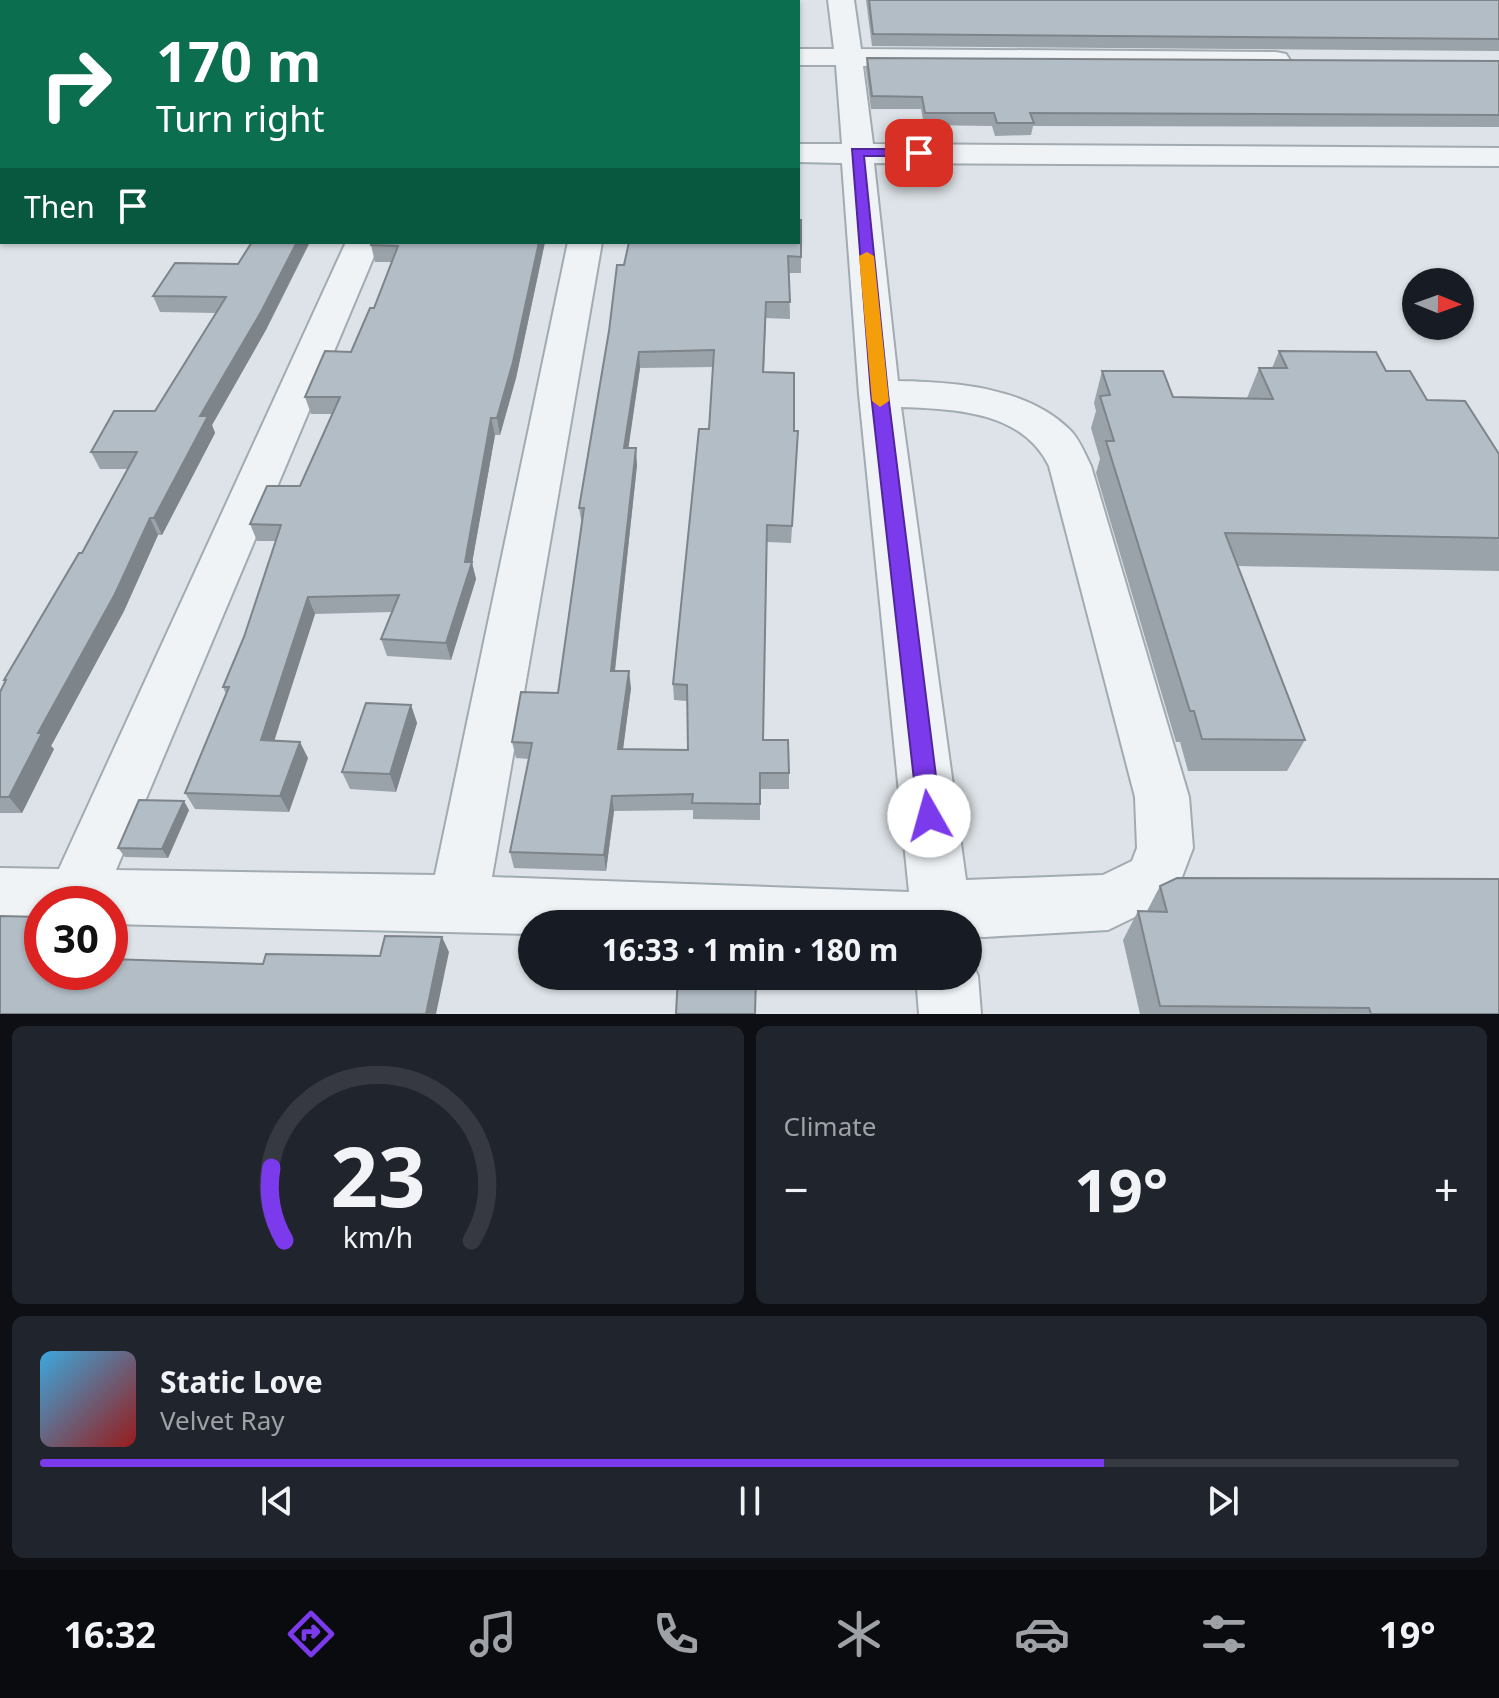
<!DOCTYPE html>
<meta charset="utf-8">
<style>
:root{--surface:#171b24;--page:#20242c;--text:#f1f3f6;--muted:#9ea1a6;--line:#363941;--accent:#7c3aed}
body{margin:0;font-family:"Noto Sans",sans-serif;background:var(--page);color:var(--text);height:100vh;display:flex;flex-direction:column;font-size:30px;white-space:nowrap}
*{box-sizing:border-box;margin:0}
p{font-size:26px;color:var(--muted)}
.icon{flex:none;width:44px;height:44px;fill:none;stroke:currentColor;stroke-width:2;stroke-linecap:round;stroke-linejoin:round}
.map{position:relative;height:1014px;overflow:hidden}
.side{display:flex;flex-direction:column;gap:12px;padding:12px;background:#0d0f14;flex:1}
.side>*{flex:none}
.guide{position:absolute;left:0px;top:0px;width:800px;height:244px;box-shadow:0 2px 6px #0004;background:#0b6e4f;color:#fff;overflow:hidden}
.needle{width:52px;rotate:91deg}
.buttons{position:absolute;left:1402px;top:268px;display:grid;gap:16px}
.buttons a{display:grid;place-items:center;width:72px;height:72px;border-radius:50%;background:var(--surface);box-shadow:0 2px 6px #0004;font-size:40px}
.speed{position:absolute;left:24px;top:886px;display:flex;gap:16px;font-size:40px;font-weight:700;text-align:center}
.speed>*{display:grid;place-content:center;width:104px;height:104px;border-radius:50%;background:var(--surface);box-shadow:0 2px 6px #0004;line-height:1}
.speed .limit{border:12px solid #d22;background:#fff;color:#111}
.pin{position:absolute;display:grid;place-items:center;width:68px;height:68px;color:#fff;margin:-34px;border-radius:16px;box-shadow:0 4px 12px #0006}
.me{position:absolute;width:88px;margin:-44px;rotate:353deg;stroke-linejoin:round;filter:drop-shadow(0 0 6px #0008)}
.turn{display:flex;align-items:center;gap:28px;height:168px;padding:0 24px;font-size:36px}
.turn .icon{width:104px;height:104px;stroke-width:2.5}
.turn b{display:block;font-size:56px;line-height:68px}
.then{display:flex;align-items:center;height:76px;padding:0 24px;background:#0003;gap:16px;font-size:30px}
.big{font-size:60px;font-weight:700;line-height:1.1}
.side .widget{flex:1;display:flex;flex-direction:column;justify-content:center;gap:12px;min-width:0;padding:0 28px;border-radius:12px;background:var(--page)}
.side .dial{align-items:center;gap:0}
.dial svg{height:208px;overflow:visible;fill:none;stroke:var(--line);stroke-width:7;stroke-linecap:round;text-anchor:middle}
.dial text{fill:var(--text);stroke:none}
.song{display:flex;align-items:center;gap:24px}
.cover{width:96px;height:96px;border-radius:12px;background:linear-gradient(135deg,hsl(200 70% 55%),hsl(0 70% 35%))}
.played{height:8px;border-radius:4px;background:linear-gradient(90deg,var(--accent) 75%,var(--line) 75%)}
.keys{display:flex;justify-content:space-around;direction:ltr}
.heat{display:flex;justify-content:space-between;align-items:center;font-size:44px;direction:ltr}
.side .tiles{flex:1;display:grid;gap:12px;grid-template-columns:1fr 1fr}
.widget:last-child{grid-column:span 2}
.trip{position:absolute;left:518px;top:910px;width:464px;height:80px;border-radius:40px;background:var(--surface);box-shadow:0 2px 6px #0004;font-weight:700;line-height:80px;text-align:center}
.tab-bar{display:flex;height:128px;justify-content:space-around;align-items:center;background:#090b0e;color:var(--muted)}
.tab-bar .icon{width:56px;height:56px}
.tab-bar .on{color:var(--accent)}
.tab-bar b{font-size:36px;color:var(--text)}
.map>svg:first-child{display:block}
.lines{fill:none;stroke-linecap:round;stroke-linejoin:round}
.street-casing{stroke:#a2abb2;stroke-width:4}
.street{fill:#eff3f6;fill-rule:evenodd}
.wall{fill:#9aa3a9;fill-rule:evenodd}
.shaded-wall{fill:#7d848a}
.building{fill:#b3bdc5;stroke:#7d848a;stroke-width:2;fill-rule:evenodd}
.route{fill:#7c3aed;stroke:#51269a;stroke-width:2}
.slow{fill:#f59e0b}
</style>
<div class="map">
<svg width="1499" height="1014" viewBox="0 0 1499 1014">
<rect width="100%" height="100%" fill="#dde3e8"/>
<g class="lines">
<defs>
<path id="street" d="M118,0H144L116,2Z
M828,0H854L861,49L1276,52L1286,54L1290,60L1286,66L1276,68L863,66L873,144L1499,148V166L874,163L898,381C954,382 1026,387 1069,429C1079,438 1085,454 1091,466L1189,797L1193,848L1174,898L1108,930L984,937L968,936V924H532V934L110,924V904H42V923L0,922V868L59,869L346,242H380L116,870L435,875L568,242H602L492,877L909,892L859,394L842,163L798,162V144H842L836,65H798V49H834ZM901,407C954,409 1023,411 1049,466L1135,797L1137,848L1132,861L1103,875L966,880Z
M2,164V185L0,186V165Z
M969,955L978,976L981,1014H919L916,976H968Z"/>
</defs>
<!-- street casing -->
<use href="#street" class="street-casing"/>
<!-- street -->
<use href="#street" class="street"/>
</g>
<!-- wall -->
<path class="wall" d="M153,0H779V2H358L356,1L355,2H151Z
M866,0H1499V51L872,46Z
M867,58L1499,61V127L1033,126L1031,135L995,136L992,126L924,125L921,109H871L866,70Z
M801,220V273H789L790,319L766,318L764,372L794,431H798L791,543L767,542L763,740L789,773V789H760V820L693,819V810L614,811L606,871L514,868L510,852L529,759L516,758L512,742L558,693L582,525L579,508L624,265ZM713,367L709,429L673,684L674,700L687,701L688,750L623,749L631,688L615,671L637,465L628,448L640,368Z
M372,242H545L516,378L500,435H495L472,563L476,579L451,660L387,656L381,639L392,612L315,614L274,741L308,758L289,812L195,809L185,793L226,694L223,687L244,637L276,541H257L250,524L300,486L333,414H311L305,397L351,352L374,308L391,262H375L371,245Z
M238,264L267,328L212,425L215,433L162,535H158L124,611L51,746L54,749L22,813H0V692L5,682L4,680L82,553L128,469H100L91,452L155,411L216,313L160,312L153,296Z
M1279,351L1386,371L1499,454V571L1238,566L1305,740L1287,771H1188L1180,742H1176L1096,473L1100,459L1091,428L1096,411L1094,403L1102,371L1173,397L1247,398L1259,368H1272Z
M411,705L417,723L396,792L350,789L342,772Z
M189,810L168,858L125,857L118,848Z
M1160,886L1499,1014H1140L1123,940L1138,911H1147Z"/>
<!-- shaded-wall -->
<path class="shaded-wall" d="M78,0H89L87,2H76Z
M343,0H356L355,2H342Z
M297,242H310L267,328L212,425L215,433L162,535L154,518L200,416Z
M539,242H545L516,378L500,435L497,418Z
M639,352L640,368L626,465L624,448Z
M491,418L495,435L472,563L476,579L451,660L446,643L465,562Z
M636,448L637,465L613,687L611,671Z
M150,518L158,535L124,611L51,746L54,749L22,813L9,797L38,733Z
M308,597L315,614L269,757L261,740Z
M629,671L631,688L621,765L618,749Z
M411,705L417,723L396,792L390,774Z
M300,742L308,758L289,812L280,796Z
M612,796L614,811L606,871L604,855Z
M184,801L189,810L168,858L162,849Z
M110,929L115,935L110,946Z
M442,937L449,952L436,1014H426Z"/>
<!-- building -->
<path class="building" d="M0,0H78L76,2H2V49H0Z
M153,0H343L342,2H151Z
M374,0H428L427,2H377Z
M447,0H779V2H452Z
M869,0H1499V39L873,34Z
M867,58L1499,61V115L1030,113L1034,123H997L994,113H925L922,97L872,96Z
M798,220H801V257L788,256L790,302H766L763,372L794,373V431H798L792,526L767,525L763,740H788L789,773H760V804L692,803L693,794L612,796L604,855L510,852L532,743L512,742L521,692L558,693L584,508H579L609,331L617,265H624L629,242H798ZM714,350L709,429H699L673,684L687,685L688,750L618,749L629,671H611L636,448H624L639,352Z
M252,242H297L261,312L200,416H208L154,518H150L115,594L38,733H42L9,797H0V692L6,680H4L79,553H82L137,452H91L114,411H155L226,297L153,296L175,263L238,264Z
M372,242H539L513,362L497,418H491L465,562H472L446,643L381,639L399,595L308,597L261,740L300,742L280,796L185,793L229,687H223L244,637L281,525L250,524L267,486H300L340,397H305L325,351L351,352L370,308H374L398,246L371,245Z
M1279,351L1376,352L1386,371H1410L1427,400L1465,401L1499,454V538L1225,533L1305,740L1202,739L1194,711H1190L1106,441H1114L1100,396L1110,395L1102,371H1163L1173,397L1273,399L1259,368H1287Z
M366,703L411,705L390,774L342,772Z
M139,800L184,801L162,849L118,848Z
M1177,878L1499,879V1014H1371L1369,1008L1160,1006L1138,911L1167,912L1160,886Z
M0,916L42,917V972H110V959L263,964L266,954L380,956L385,936L442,937L426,1014H0Z
M678,976H756L755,1014H676Z"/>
<!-- route -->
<path class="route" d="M852,149H919L925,153L919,156H864L888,394L941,816L938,823L929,826L921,823L918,816L871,394Z"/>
<!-- slow -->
<path class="slow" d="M867,252L874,256L889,401L880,407L872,401L859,256Z"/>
</svg>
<div class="buttons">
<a><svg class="needle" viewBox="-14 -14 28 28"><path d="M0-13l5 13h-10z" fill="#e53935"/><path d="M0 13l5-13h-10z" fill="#9ea1a6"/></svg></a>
</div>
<div class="speed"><div class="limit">30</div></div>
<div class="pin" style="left:919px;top:153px;background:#d93025"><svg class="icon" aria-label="arrive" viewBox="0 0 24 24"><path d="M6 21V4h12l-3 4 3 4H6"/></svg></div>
<svg class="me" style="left:929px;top:816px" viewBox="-20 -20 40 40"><circle r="19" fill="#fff"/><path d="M0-13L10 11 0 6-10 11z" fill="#7c3aed"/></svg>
<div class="trip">16:33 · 1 min · 180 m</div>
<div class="guide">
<div class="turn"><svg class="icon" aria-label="right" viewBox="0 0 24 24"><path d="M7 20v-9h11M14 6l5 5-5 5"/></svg><div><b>170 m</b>Turn right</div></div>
<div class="then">Then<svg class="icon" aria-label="arrive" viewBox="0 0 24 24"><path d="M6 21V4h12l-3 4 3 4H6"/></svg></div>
</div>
</div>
<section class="side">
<div class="tiles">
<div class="widget dial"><svg viewBox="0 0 100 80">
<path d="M14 69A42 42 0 1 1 86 69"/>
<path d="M14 69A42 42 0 0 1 9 41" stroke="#7c3aed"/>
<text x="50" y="56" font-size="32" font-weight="700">23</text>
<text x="50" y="72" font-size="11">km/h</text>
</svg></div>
<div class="widget"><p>Climate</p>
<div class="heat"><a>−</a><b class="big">19°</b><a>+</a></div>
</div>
<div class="widget">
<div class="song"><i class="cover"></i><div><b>Static Love</b><p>Velvet Ray</p></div></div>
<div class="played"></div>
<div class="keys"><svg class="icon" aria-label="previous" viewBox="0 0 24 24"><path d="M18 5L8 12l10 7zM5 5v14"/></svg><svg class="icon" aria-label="pause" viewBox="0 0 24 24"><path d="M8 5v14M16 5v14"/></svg><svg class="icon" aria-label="next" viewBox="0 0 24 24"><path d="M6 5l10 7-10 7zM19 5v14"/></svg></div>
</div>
</div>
</section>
<nav class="tab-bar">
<b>16:32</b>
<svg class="icon on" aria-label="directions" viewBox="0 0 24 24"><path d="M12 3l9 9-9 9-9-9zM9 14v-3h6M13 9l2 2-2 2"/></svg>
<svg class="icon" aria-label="music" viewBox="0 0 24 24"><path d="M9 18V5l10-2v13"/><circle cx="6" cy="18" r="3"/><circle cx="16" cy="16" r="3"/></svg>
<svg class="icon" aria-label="phone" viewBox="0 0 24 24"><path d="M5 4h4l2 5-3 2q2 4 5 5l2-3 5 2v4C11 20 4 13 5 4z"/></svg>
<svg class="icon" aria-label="climate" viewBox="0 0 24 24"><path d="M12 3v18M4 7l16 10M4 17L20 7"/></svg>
<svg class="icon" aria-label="car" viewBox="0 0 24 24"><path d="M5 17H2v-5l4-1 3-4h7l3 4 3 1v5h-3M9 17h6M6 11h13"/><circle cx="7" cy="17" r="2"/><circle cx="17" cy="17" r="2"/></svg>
<svg class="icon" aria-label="filters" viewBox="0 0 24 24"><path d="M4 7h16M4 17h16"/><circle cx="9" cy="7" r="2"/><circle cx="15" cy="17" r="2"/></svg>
<b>19°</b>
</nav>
